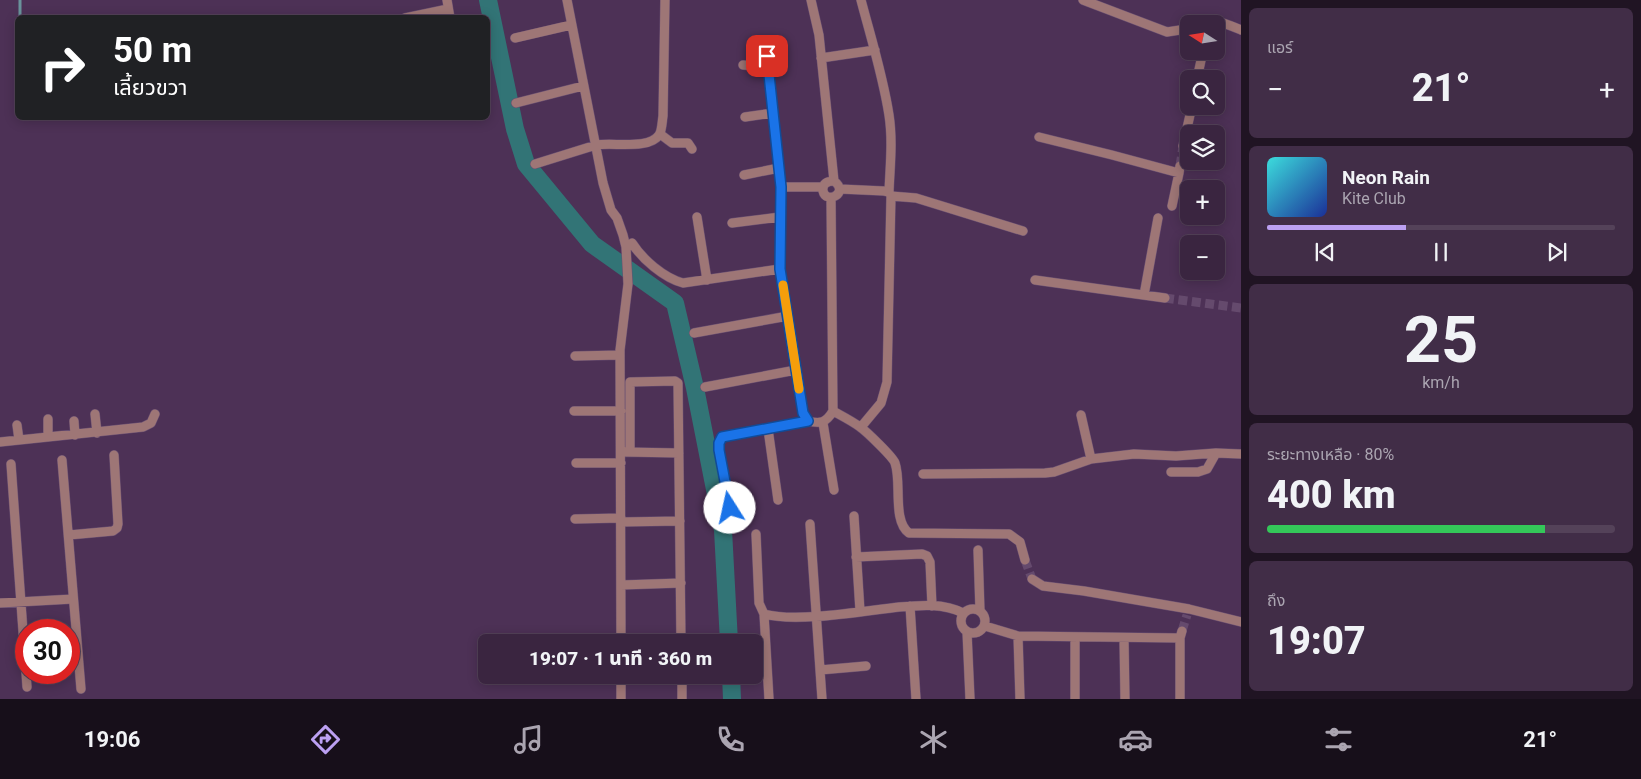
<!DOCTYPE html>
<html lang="th">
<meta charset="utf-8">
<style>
:root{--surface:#3a2540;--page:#412d47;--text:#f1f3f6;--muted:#aba5b1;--line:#544259;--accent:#bca0f2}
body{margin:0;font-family:Roboto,"Noto Sans Thai",sans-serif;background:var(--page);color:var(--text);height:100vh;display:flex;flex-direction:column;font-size:19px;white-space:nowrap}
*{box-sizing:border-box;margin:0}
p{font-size:16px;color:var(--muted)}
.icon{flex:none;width:28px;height:28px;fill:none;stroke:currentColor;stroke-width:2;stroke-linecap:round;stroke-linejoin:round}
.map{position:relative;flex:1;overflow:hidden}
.details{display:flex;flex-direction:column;gap:8px;padding:8px;background:#201423;width:400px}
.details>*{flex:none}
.banner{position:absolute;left:15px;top:15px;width:475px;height:105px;border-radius:8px;box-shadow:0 2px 12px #0003,0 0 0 1px var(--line);background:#202124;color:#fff;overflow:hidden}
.needle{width:32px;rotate:282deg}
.buttons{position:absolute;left:1180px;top:15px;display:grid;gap:10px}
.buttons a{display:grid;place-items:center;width:45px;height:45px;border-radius:8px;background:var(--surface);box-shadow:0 2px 12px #0003,0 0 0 1px var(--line);font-size:25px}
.speed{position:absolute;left:15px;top:619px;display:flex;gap:10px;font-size:25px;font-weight:700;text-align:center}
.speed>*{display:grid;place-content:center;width:65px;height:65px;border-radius:50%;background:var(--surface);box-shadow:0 2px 12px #0003,0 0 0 1px var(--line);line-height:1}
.speed .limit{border:8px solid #d22;background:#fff;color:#111}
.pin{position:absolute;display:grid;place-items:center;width:42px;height:42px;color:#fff;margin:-21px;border-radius:10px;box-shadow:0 2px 8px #0006}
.me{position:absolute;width:55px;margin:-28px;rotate:350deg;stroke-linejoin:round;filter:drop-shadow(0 0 4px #0008)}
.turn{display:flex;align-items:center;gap:18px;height:105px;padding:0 15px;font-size:22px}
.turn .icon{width:65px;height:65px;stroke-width:2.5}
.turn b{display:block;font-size:35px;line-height:42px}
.big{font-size:38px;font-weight:800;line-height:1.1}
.details .widget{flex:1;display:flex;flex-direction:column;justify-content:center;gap:8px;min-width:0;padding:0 18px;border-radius:8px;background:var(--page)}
.details .dial{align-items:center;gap:0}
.dial b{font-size:65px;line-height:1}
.song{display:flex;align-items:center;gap:15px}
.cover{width:60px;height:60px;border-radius:8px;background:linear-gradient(135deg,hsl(180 70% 55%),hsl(230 70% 35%))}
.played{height:5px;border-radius:2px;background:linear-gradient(90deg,var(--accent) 40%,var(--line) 40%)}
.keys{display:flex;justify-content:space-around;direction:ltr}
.heat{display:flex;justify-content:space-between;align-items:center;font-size:28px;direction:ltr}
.charge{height:8px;border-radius:4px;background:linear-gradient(90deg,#34c759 80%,var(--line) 0)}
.trip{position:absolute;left:478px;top:634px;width:285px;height:50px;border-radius:8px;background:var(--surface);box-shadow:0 2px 12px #0003,0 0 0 1px var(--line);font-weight:800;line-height:50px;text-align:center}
.menu{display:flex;height:80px;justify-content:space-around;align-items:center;background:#170f1a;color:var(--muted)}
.menu .icon{width:35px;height:35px}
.menu .active{color:var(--accent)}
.menu b{font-size:22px;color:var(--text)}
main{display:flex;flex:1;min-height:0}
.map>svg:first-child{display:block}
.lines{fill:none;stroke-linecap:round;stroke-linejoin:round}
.stream{stroke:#6a939b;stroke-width:3}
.river{stroke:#327476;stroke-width:18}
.minor-tunnel{stroke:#654a6d;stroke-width:9;stroke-dasharray:9 4.5;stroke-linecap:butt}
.minor-casing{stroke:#6a5072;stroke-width:10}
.minor{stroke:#9e7676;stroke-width:9}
.route-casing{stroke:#114b97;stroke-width:12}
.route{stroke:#1a73e8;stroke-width:9}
.slow{stroke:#f59e0b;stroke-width:9}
</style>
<main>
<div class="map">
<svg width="1241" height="699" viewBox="0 0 1241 699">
<rect width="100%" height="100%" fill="#4d3156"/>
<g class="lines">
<!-- stream -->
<path class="stream" d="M20,18V0"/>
<!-- river -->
<path class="river" d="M488,0L515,129L526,164L592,244L675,303L695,388L723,530L729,642
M731,675L732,699"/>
<!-- minor-tunnel -->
<path class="minor-tunnel" d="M1180,166L1183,146
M1165,298L1241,308
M1025,560L1032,579
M1182,631L1187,615"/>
<defs>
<path id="minor" d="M447,0L450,18
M567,0L603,183L611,210L617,218L623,235L626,247L628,284L620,350L621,642
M811,0L819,35L834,181C850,193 826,205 823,191C822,183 828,181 834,181
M861,0C871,38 883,76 889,115C893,141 890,166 889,192
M1083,0L1167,32L1180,30L1189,25
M405,18L448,9
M1190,24C1211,17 1222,22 1241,30
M515,38L571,25
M767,56L781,187
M821,58L875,50
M743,65L768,67
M1197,79L1203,51
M516,103L583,86
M745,117L773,113
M660,134L672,143H688L692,149
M1039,137L1112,155L1179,173L1180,166
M1183,146L1192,106
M535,164L596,145C613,142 649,150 659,135C662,131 662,122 663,116L665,0
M744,175L779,168
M840,189L884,191L889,192L891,196L887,382L881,403L861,427
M891,196L916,198L1023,231
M1172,206L1179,173
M697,217L707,280
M732,223L780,217
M632,243C642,259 664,278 683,283L780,269L781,187H823
M780,269L803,413L808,421C820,424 826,423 833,411L831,198
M1035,280L1165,298
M1144,295L1158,218
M694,333L788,316
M575,356L620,355
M705,387L796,370
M574,411H621
M833,411C842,416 852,421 860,427C866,431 893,457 895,463C902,482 892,521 909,533L1009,534L1020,542L1025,560
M95,414L97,433
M1081,415L1091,459
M48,419V437
M74,421L75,435
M823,423L834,490
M17,425L19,440
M768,429L778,500
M0,442L143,427L151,423L155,414
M625,452L679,453
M630,452V382L675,381L678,383L681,642
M62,460L81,689
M576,463H621
M11,464L27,687
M1171,472H1198L1207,469L1216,453
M923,474L1045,473L1054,472L1091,459L1134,454L1176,456L1216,453L1241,454
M730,508L719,451V443L722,437L808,421
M854,516L860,611
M575,519L621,518
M621,522L680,521
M810,524L822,699
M756,534L759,603L764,614C797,623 863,611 899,607C920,605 944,603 963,613
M69,535L113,531L117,528L118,524L114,455
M978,550L980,611
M856,557L922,554L927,556L930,562L932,606
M1032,579L1043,586L1084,591L1189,609L1241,622
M621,585L681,583
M0,603L73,599
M910,606L916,699
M961 621a12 12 0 1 1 24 0a12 12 0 1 1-24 0Z
M764,614L769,699
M985,626L1018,636L1180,638
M967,632L970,699
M1018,636L1020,699
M1075,638V699
M1124,638L1125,699
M820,670L866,666
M682,675V699
M621,699V675
M1180,699V638L1182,631"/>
</defs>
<!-- minor casing -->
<use href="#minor" class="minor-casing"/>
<!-- minor -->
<use href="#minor" class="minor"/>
</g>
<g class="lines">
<defs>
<path id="route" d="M730,508L719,450V443L722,437L808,421L803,413L780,269L781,187L767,56"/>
</defs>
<!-- route casing -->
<use href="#route" class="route-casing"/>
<!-- route -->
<use href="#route" class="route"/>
<!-- slow -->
<path class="slow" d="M783,285L799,389"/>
</g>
</svg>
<div class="buttons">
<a><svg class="needle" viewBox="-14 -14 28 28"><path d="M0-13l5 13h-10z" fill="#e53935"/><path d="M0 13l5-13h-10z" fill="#aba5b1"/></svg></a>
<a><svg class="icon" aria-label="search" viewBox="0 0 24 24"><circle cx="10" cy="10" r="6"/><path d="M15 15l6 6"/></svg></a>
<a><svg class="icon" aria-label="layers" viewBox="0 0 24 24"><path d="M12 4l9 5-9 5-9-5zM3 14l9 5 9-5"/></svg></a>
<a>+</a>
<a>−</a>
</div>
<div class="speed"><div class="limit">30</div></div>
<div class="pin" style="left:767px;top:56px;background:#d93025"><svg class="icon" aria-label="arrive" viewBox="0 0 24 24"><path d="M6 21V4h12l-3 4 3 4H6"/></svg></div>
<svg class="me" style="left:730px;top:508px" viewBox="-20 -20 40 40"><circle r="19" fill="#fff"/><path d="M0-13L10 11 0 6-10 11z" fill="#1a73e8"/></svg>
<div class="trip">19:07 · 1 นาที · 360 m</div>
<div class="banner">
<div class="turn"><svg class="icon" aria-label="right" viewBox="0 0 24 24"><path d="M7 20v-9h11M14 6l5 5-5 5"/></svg><div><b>50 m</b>เลี้ยวขวา</div></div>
</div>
</div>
<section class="details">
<div class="widget"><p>แอร์</p>
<div class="heat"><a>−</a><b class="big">21°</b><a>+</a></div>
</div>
<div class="widget">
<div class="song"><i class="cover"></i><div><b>Neon Rain</b><p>Kite Club</p></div></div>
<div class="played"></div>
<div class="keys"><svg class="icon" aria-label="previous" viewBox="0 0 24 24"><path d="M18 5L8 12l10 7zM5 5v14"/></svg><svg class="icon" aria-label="pause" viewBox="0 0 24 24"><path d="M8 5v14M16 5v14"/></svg><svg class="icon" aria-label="next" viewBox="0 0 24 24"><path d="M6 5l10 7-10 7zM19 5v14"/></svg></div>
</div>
<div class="widget dial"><b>25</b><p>km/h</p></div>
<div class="widget"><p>ระยะทางเหลือ · 80%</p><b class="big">400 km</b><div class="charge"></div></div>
<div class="widget"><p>ถึง</p><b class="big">19:07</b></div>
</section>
</main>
<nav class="menu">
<b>19:06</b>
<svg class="icon active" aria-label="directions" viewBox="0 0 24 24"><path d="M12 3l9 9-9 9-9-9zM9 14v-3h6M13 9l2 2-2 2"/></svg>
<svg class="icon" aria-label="music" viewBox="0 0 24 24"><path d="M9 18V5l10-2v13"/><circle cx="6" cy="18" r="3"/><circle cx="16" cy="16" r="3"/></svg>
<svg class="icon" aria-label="phone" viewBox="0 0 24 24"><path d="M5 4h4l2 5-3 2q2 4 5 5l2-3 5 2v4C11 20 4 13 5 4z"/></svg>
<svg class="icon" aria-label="climate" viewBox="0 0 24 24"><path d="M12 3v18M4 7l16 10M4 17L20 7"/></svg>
<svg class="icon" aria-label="car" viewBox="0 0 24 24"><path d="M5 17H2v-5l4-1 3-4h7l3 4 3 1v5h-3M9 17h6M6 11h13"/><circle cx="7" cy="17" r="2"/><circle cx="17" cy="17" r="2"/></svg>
<svg class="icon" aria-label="filters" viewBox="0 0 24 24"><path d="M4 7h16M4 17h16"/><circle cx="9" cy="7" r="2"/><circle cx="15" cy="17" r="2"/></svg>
<b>21°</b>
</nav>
